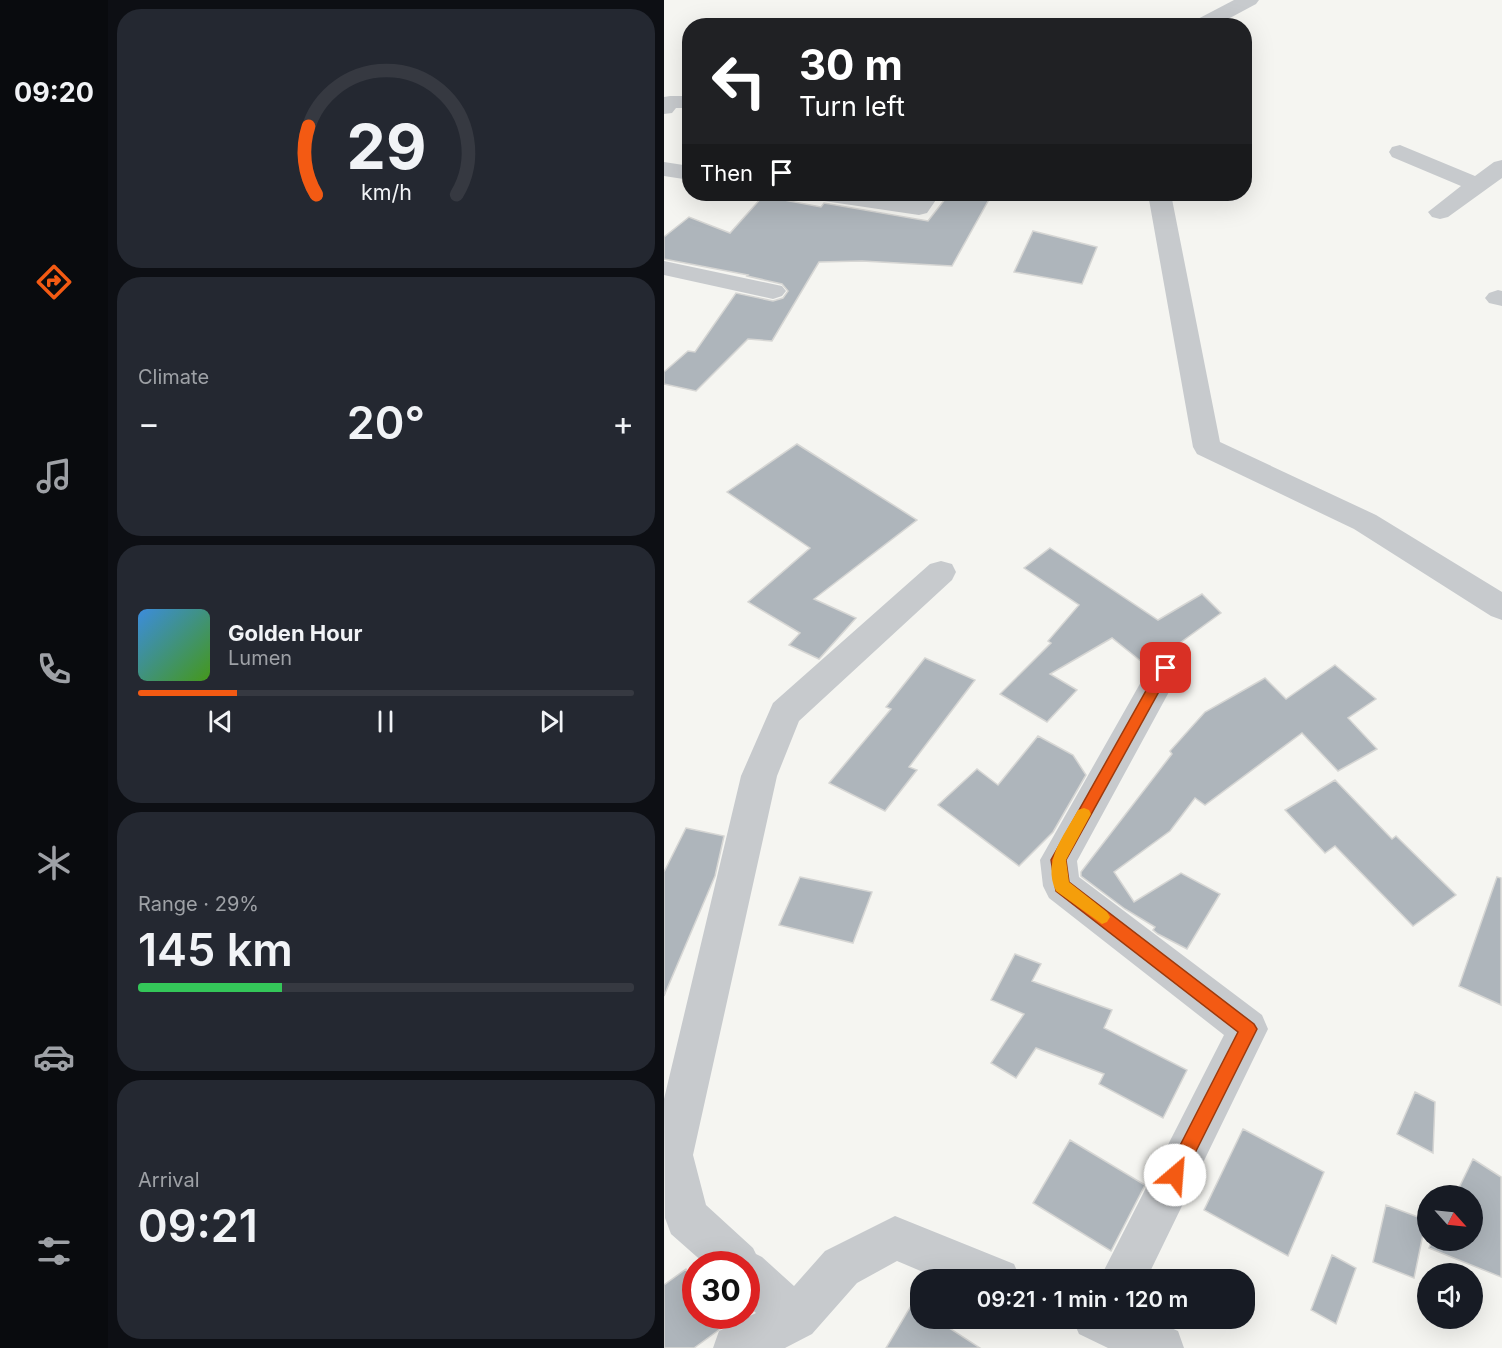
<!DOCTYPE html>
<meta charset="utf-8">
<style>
:root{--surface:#171b24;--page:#242831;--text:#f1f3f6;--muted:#9ea1a6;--line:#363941;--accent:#f35a13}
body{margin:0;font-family:Inter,sans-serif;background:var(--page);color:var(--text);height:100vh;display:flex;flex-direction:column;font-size:22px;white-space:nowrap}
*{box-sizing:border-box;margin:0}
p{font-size:20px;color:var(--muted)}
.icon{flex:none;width:33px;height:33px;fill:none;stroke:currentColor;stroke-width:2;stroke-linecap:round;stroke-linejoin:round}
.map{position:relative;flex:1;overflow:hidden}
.details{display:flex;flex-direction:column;gap:9px;padding:9px;background:#0d0f14;width:556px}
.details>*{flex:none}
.banner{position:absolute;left:18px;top:18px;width:570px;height:183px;border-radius:24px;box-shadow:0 6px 24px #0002;background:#202124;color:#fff;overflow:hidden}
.needle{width:39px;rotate:117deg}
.buttons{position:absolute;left:753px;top:1185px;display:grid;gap:12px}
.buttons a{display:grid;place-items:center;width:66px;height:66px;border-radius:50%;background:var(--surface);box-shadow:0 6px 24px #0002;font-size:30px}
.speed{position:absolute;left:18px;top:1251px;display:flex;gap:12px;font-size:30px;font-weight:700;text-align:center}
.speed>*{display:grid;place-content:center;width:78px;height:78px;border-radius:50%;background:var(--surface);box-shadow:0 6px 24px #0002;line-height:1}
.speed .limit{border:9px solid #d22;background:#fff;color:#111}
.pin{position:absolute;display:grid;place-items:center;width:51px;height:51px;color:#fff;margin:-26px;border-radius:12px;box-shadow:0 3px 9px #0006}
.me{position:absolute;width:66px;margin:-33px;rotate:27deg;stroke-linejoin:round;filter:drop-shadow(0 0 4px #0008)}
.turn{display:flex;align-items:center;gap:21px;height:126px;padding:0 18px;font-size:27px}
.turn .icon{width:78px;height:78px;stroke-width:2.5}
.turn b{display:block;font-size:42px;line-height:51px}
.then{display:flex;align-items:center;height:57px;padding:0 18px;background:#0003;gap:12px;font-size:22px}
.big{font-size:45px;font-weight:600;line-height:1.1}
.details .widget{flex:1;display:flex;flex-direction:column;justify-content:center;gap:9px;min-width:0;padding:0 21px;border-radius:24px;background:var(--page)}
.details .dial{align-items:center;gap:0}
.dial svg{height:156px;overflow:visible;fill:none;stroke:var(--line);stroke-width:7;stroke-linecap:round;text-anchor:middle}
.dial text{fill:var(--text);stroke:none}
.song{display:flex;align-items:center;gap:18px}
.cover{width:72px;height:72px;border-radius:9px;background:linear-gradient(135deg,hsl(210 70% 55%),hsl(100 70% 35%))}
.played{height:6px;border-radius:3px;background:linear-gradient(90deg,var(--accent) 20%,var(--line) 20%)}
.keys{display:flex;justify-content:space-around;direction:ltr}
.heat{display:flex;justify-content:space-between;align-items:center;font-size:33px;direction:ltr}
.charge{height:9px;border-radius:4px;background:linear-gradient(90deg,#34c759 29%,var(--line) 0)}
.trip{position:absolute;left:246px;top:1269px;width:345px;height:60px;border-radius:24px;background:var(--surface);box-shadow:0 6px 24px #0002;font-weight:600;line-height:60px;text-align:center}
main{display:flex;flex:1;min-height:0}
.menu{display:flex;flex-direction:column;width:108px;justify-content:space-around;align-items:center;background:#090b0e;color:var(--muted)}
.menu .icon{width:42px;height:42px}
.menu .selected{color:var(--accent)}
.menu b{font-size:27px;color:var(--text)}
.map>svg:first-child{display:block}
.building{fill:#aeb5bb;stroke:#d6d6d4;stroke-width:1.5}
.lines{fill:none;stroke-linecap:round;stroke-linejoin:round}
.minor{fill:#c7cacd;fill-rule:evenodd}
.route{fill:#f35a13;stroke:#9e3a0c;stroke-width:1.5}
.slow{fill:#f59e0b}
</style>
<main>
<nav class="menu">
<b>09:20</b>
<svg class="icon selected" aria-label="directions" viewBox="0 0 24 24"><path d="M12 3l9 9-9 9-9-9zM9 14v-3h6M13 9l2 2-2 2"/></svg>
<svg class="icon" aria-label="music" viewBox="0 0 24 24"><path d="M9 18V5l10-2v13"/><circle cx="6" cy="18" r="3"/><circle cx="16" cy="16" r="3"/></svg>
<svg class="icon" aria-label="phone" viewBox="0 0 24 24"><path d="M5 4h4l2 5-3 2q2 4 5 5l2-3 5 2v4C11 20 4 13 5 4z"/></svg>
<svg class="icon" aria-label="climate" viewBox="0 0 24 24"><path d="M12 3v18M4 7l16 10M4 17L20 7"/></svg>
<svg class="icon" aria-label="car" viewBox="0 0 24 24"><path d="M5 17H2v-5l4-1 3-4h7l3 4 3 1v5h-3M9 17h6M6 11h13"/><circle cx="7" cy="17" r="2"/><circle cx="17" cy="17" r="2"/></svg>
<svg class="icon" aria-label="filters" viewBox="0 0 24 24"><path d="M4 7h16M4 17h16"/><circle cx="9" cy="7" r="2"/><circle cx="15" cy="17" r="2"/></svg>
</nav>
<section class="details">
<div class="widget dial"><svg viewBox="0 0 100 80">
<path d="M14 69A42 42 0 1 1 86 69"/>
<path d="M14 69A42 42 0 0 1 10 34" stroke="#f35a13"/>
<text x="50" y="56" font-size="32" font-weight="700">29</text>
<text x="50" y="72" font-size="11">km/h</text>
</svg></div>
<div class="widget"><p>Climate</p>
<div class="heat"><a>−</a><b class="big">20°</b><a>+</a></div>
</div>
<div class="widget">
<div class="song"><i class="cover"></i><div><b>Golden Hour</b><p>Lumen</p></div></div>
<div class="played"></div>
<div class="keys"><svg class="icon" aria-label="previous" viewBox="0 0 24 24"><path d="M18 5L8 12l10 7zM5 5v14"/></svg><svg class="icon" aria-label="pause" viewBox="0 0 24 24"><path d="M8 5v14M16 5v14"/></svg><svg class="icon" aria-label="next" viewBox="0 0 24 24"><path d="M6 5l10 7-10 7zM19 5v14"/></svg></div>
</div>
<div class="widget"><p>Range · 29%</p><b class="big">145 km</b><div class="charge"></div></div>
<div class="widget"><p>Arrival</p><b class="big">09:21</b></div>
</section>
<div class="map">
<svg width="838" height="1348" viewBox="0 0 838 1348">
<rect width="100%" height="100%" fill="#f5f5f1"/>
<!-- building -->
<path class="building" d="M285,194H328L288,266L198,261L155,262L108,341L84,339L32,391L0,384V372L24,351L31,352L72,293L109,301L119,298L124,291L118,284L83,276L84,275L0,259V237L25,217L66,233L99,196L157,207L160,203L264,221Z
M369,231L433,247L418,284L350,272Z
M133,444L253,520L150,599L192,618L155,659L125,645L136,633L84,602L146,548L63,492Z
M386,548L494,620L538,594L557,613L502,653L489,657L483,666L448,638L386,674L413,690L383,722L336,694L387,643L384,641L415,605L360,568Z
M261,658L311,680L245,767L253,770L221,811L165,783L227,709L222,707Z
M671,665L712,699L684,718L713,749L674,771L638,733L541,805L531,798L506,831L450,872L470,902L517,873L556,894L523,949L494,934L489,930L491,927L461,909L417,876V872L508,754L506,751L541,712L601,678L622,699Z
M374,736L409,755L422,775L389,832L355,866L274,805L313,769L334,785Z
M671,780L728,839L732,836L792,895L749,926L671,846L661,853L621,810Z
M22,828L60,836L51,876L0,996V872Z
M136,877L208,892L189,943L115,925Z
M833,877L837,878V1005L795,986Z
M351,954L377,964L368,981L448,1010L440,1028L523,1070L499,1118L435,1084L440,1074L372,1048L352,1078L327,1063L360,1014L327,1000Z
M751,1092L771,1102L769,1153L733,1134Z
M579,1129L660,1172L624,1256L540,1210Z
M406,1140L481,1185L447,1251L369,1203Z
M809,1159L837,1177V1277L765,1248L768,1240H808V1196H791Z
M722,1205L762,1220L750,1278L709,1262Z
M668,1255L692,1268L672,1324L647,1310Z
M22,1269L32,1287V1316H74L30,1348H0V1285Z
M248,1304L256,1310V1318H270L316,1348H222Z"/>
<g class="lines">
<!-- minor -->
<path class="minor" d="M570,0H595L592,4L551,26H525L528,22Z
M6,96H26V108H12L8,113L0,114V97Z
M736,145L811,176L830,162L838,160V178L784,217L776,219L768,217L764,212L797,186L728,157L725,152L728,147Z
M0,162L26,166V180L0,176Z
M148,194H204L248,200L253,194H276L263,213L255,215L160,201L152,199Z
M484,194H507L556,442L712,515L838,592V620L827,616L690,529L533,454L529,447Z
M0,261L118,286L122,291L118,296L109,299L0,275Z
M834,290L838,291V306L825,303L821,298L825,293Z
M277,561L288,564L292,572L288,580L135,721L113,776L29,1155L42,1205L89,1248L92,1254L98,1257L130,1286L161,1251L231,1216L350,1264L357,1280H278L233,1261L193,1283L148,1334L121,1348H49L55,1331L92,1313L82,1304V1264H41L7,1234L1,1218L0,1099L77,776L109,703L266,564Z
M502,655L514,659L518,668L413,861L415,877L598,1015L604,1029L482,1280H435L560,1035L385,898L379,886L376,860L490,659Z
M408,1318H485L514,1331L520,1348H444L415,1334Z"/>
</g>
<!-- route -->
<path class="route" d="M502,663L508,668L402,860L405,882L590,1024L593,1029L517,1181L511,1184L504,1181L502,1175L504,1169L574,1032L392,891L387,860L497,664Z"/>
<!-- slow -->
<path class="slow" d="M420,808L425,810L427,814L402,860L405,882L443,912L446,917L443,922L438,924L392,891C378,861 400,836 414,810Z"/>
</svg>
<div class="buttons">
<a><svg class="needle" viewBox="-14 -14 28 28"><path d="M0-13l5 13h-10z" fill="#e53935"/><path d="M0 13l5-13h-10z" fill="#9ea1a6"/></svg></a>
<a><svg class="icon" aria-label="sound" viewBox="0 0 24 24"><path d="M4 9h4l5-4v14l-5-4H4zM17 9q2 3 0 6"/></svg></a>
</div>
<div class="speed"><div class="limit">30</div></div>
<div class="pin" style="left:502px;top:668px;background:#d93025"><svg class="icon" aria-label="arrive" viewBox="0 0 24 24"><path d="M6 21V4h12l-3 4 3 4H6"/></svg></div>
<svg class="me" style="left:511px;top:1175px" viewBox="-20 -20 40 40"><circle r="19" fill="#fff"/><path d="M0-13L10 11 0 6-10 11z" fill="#f35a13"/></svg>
<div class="trip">09:21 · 1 min · 120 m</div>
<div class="banner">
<div class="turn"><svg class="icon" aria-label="left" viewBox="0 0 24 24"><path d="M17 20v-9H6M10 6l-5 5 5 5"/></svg><div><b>30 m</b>Turn left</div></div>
<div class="then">Then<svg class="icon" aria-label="arrive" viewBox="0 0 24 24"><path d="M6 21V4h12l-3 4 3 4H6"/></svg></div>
</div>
</div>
</main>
